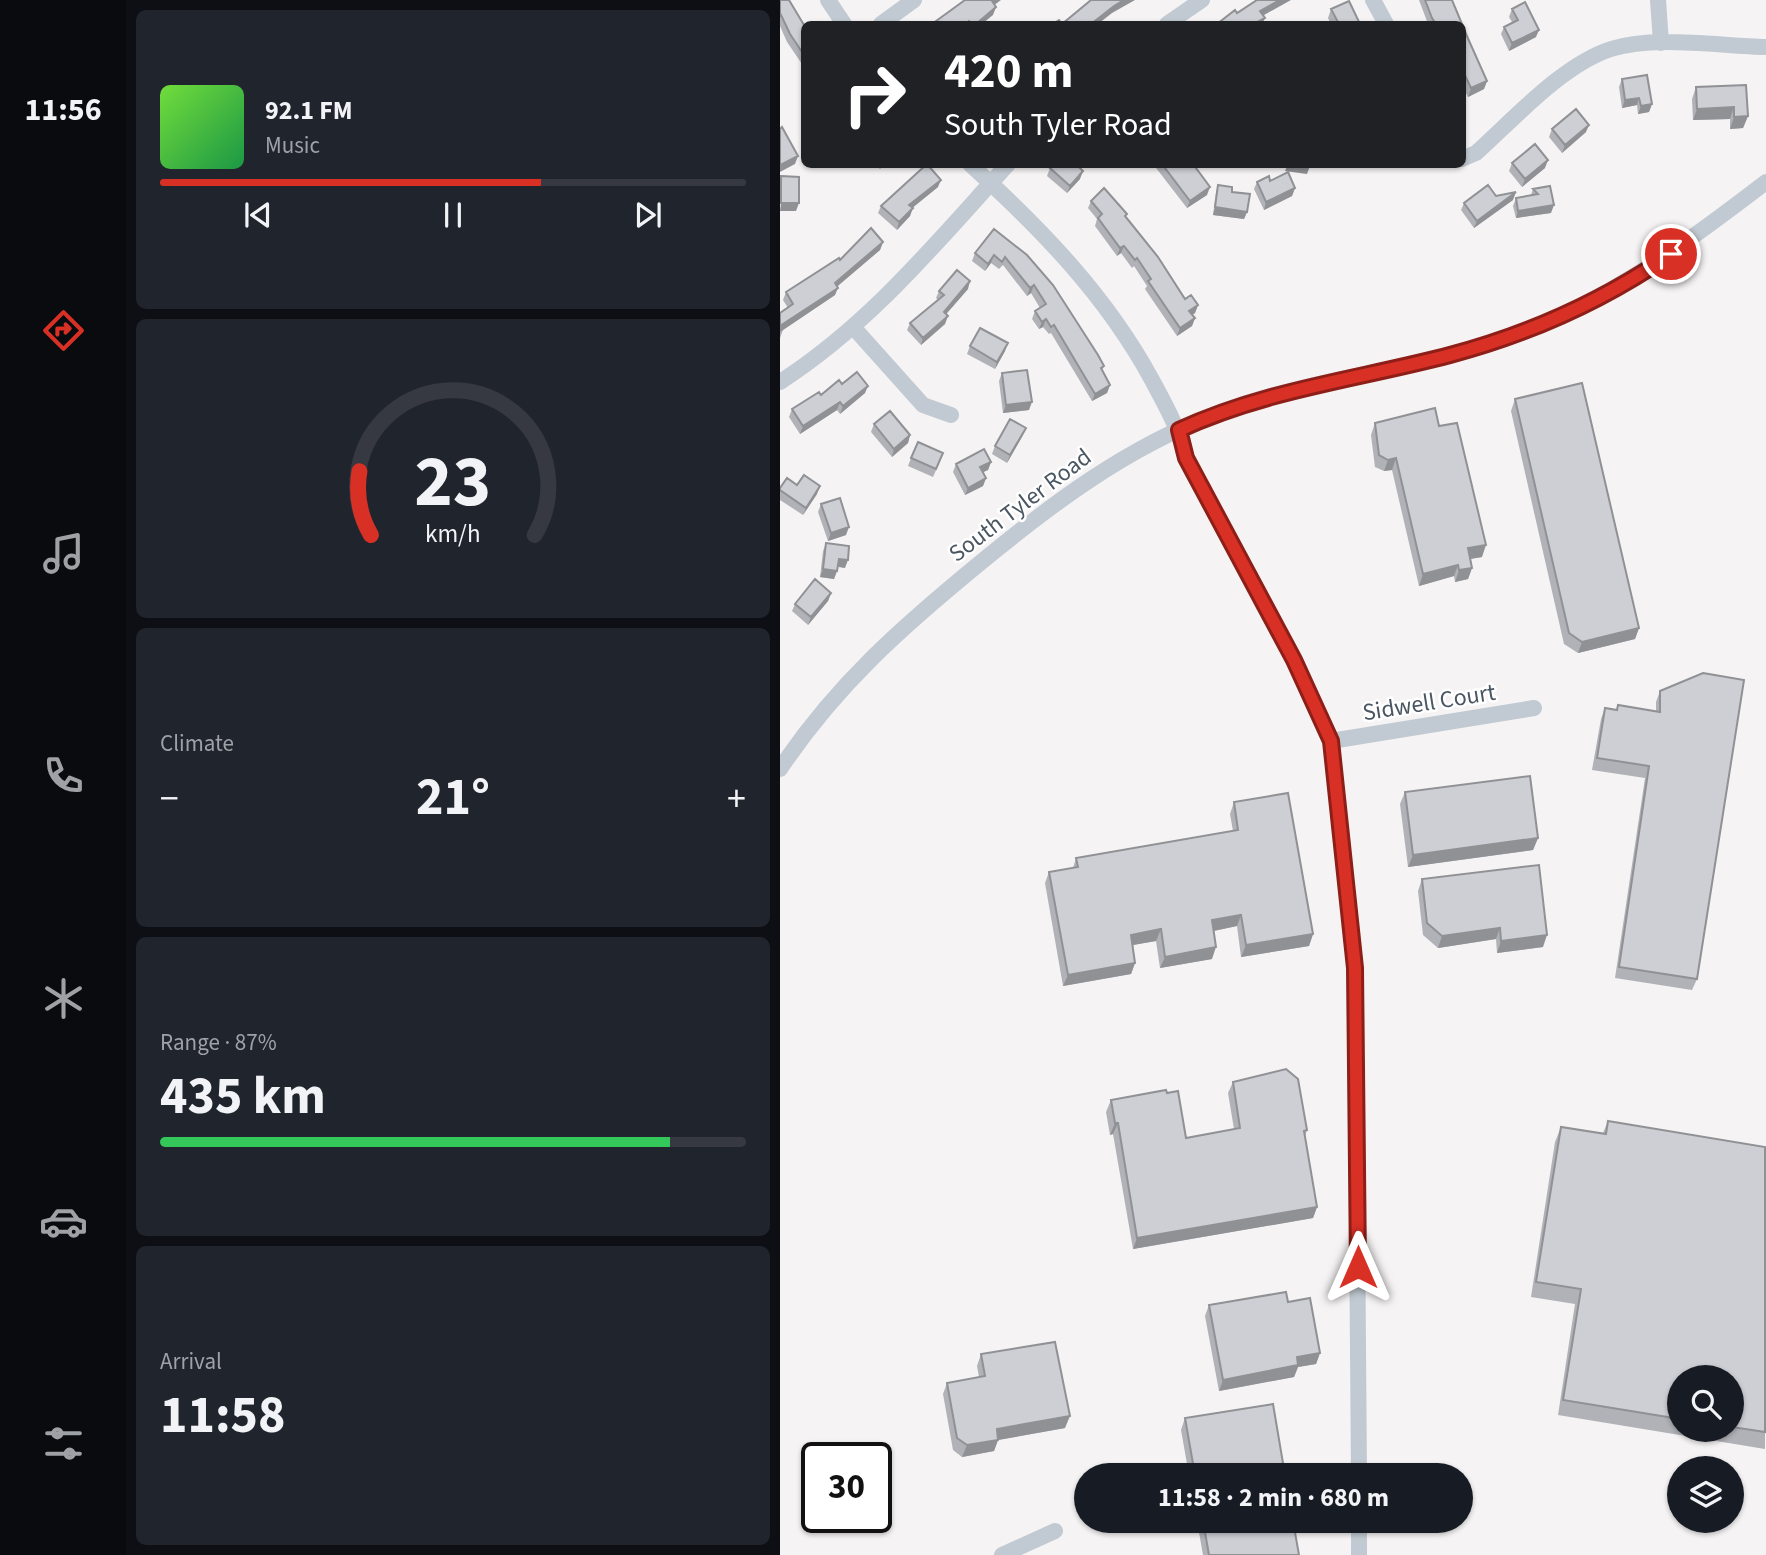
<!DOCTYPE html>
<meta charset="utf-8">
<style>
:root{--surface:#171b24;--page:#20242c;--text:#f1f3f6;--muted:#9ea1a6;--line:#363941;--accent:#d93025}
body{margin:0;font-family:"Source Sans 3",sans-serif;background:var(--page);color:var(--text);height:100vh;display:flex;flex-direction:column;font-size:26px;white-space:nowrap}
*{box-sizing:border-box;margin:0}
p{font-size:23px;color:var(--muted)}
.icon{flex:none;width:38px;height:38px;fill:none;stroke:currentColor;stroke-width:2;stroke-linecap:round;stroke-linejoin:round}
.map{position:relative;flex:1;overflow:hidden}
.side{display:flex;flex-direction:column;gap:10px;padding:10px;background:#0d0f14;width:654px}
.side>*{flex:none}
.hud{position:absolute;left:21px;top:21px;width:665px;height:147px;border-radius:10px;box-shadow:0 2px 5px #0004;background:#202124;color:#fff;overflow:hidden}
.controls{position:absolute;left:887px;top:1365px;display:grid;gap:14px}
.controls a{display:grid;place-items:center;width:77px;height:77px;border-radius:50%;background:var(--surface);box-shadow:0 2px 5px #0004;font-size:35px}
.speed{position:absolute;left:21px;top:1442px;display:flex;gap:14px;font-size:35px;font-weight:700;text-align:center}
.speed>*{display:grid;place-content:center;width:91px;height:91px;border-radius:50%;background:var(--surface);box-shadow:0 2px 5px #0004;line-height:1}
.speed .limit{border:4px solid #111;border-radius:10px;background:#fff;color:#111}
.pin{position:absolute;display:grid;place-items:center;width:60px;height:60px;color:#fff;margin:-30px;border:4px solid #fff;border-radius:50%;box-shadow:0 2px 7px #0007}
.me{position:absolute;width:77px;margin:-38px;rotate:0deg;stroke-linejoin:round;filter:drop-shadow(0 0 5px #0008)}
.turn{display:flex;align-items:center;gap:24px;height:147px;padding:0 28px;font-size:32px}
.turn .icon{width:91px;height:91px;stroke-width:2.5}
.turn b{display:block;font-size:49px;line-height:60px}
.big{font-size:52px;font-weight:700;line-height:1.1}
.side .tile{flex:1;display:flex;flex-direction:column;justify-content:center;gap:10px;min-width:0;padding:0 24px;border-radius:10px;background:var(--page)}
.side .dial{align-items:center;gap:0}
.dial svg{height:182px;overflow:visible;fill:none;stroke:var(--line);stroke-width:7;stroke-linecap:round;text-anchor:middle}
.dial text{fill:var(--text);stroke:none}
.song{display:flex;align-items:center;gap:21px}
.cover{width:84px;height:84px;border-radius:10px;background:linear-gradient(135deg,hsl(100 70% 55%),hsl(140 70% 35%))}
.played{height:7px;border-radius:4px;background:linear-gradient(90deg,var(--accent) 65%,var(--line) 65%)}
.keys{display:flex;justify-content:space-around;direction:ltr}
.heat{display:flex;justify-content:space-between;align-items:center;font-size:38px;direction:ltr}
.charge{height:10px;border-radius:5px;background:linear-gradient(90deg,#34c759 87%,var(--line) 0)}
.trip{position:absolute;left:294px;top:1463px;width:399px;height:70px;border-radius:35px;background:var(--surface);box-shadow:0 2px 5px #0004;font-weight:700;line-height:70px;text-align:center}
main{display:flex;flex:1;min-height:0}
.tabs{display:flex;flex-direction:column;width:126px;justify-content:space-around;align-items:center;background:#090b0e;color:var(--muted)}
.tabs .icon{width:49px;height:49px}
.tabs .current{color:var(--accent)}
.tabs b{font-size:32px;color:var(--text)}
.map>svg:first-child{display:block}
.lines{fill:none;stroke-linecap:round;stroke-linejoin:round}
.minor{stroke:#c1cad2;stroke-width:16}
.wall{fill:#b0b2b7;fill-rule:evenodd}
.shaded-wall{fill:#909195}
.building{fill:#cdcfd5;stroke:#909195;stroke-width:2}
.route-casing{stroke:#8d1f18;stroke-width:18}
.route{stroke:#d93025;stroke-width:12}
.labels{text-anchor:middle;stroke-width:5;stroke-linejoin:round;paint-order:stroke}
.street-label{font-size:24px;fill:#4a5661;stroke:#fff}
</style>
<main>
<nav class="tabs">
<b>11:56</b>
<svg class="icon current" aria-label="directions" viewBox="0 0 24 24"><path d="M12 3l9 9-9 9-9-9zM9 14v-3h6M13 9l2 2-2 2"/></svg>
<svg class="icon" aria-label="music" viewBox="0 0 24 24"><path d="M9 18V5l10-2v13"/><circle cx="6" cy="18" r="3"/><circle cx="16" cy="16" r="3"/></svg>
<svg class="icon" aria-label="phone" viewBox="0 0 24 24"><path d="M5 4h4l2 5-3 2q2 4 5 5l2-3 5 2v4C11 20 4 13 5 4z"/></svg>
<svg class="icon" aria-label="climate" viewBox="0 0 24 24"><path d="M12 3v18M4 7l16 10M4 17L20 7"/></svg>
<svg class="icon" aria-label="car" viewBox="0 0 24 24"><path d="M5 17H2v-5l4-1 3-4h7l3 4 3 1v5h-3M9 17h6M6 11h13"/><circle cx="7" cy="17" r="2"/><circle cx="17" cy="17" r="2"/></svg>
<svg class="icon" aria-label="filters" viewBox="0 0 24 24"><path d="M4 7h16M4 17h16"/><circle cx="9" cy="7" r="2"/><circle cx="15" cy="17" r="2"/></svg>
</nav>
<section class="side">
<div class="tile">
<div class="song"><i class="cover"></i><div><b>92.1 FM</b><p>Music</p></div></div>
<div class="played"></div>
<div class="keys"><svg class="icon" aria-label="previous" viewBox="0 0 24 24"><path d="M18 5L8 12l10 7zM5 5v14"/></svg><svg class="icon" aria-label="pause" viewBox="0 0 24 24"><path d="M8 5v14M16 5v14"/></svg><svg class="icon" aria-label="next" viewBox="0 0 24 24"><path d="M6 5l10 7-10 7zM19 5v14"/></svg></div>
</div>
<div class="tile dial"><svg viewBox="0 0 100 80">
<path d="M14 69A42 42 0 1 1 86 69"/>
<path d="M14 69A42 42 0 0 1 9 41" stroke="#d93025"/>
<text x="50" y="56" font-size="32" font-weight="700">23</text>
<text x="50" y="72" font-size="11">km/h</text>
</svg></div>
<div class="tile"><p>Climate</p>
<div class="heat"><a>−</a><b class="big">21°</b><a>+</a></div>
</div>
<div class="tile"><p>Range · 87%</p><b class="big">435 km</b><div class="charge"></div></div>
<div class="tile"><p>Arrival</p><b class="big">11:58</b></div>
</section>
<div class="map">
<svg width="986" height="1555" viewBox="0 0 986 1555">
<rect width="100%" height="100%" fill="#f5f3f3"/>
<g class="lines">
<!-- minor -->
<path class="minor" d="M48,0L64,24
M593,0L606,24
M878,0L881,43
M101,24L134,0
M387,24L422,0
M682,159L696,153C734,119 782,65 831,49C875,35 939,46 986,47
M190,164C261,229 326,295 372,380C386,406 399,429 406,458L514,660L551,741L575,968L579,1475
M74,328L143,405L171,415
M0,382C90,324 156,243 228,164
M551,741L754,708
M0,769C56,685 122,627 200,563C273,503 345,449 433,415C525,379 625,372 718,341C822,306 900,248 986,182
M579,1521V1555
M222,1555L275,1531"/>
</g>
<!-- wall -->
<path class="wall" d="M0,0L24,25V67L7,42L0,26Z
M639,0H672L682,24H648Z
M551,9L580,24H551L548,18Z
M732,9L756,37L729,51L721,34L724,27L732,22L729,17Z
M682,25L707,81L704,89L688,97L682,85Z
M842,79L872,104L869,112L858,114L857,105L842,108L839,87Z
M916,87L968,116L963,128L950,129V119L913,120L912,99Z
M772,129L806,132L782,153L769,137Z
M732,163L765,168L742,187L729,171Z
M95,164H105L100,169Z
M373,164H413L427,195L407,208Z
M297,165L300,179L287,193L267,176L270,168Z
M490,181L515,188L512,196L484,210L474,189L477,182Z
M438,185L452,192L467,212L464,219L433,215L436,193Z
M158,187L132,208L130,216L117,230L98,213L101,206Z
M753,189L771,213L736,218L733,206L736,198L751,195Z
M733,200L694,228L681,210L684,203Z
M311,201L346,217L405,299L418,305L415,313L412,315L415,318L412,326L397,336L365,289L367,286L354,266L352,268L341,253L337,256L315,226L317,219L308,208Z
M214,229L324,366L322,371L330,385L327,393L312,401L271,333L269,334L263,327L259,329L252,319L255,311L260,308L251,293L247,296L223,265L219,269L211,263L205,271L192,261L195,253Z
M103,242L100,250L57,286L55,295L3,330L0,338V313L8,308L3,300L6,292L60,260Z
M188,289L166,314L165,324L141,345L127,330L130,323L158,300L156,298L159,291Z
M190,346L225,351L215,369L187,354Z
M222,373L249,410L223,413L219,381Z
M62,384L85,393L60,414L57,410L20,434L9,417L12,409Z
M735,399L859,628L855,639L798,653L784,644L731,411Z
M595,423L659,426L702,557L690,559L692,568L688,579L675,582L674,576L639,586L612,470L604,471L595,467L591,435Z
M94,424L130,435L128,443L112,457L91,432Z
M243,435L227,463L212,454L215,446Z
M131,458L160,461L153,477L128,466Z
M211,462L208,470L203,472L206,478L203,486L185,495L173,472L176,464Z
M17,485L37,494L23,515L0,500V488Z
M41,504L66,535L48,541L38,512Z
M46,543L65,568L58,567L54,579L40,577L43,551Z
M51,593L48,601L28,625L12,611L15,604Z
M880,691L917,979L912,990L835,978L865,778L812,770L821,719L825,708L837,710L838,705L876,711V702Z
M625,792L758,838L753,850L628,867L620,804Z
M454,802L533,934L529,946L461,957L457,926L434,931L432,959L380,968L376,941L353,945L355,963L351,974L283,986L265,883L269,872L293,868L296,858L453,831L450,814Z
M642,879L763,947L717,953L716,939L658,948L643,935L638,891Z
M453,1082L527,1130L525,1136L537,1207L533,1218L353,1249L333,1134L330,1135L326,1112L331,1100L406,1138L454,1129L448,1093Z
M828,1121L985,1147V1449L778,1415L795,1304L751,1297L775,1142L781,1127L823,1133ZM900,1377H952V1430H900Z
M508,1302L540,1353L536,1364L518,1367L514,1377L439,1391L425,1316L429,1305Z
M201,1354L285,1428L218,1440L214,1451L182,1457L173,1450L163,1394L167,1383L199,1377L197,1366Z
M405,1418L505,1475H409L401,1430Z
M417,1521H513L519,1555H423Z"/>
<!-- shaded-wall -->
<path class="shaded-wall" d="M213,0H221L209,9L212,1Z
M344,0H355L332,13L318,24H311L334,6Z
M500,0H511L477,19L480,11Z
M216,7L213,15L202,24H196Z
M485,18L482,24H474Z
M759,30L756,37L729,51L732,43Z
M707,81L704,89L688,97L691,88Z
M859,98L857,105L842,108L845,100Z
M872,104L869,112L858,114L861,106Z
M954,107L950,119L913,120L917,109Z
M968,116L963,128L950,129L954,117Z
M809,125L806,132L782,153L785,145Z
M18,156L15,164L0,172V165Z
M768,160L765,168L742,187L745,179Z
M508,164H517L530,166L527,174L505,171Z
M303,171L300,179L287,193L290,186Z
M161,180L158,187L126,213L129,205Z
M430,187L427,195L407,208L410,201Z
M515,188L512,196L484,210L486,202Z
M736,192L733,200L694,228L697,221Z
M1,203H19L16,211H0Z
M774,205L771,213L736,218L738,211Z
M435,207L467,212L464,219L433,215Z
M133,208L130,216L117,230L119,222Z
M103,242L100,250L52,291L55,283Z
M344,246L341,253L337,256L340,248Z
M214,255L211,263L205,271L208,264Z
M190,281L188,289L161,320L164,312Z
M254,285L251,293L247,296L250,288Z
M58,288L55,295L0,332V326Z
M418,305L415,313L406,319L409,311Z
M168,316L165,324L141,345L143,338Z
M415,318L412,326L397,336L400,328Z
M266,319L263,327L259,329L262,322Z
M228,343L225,351L215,369L217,362Z
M330,385L327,393L312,401L315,394Z
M88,386L85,393L60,414L63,406Z
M60,402L57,410L20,434L23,426Z
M252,402L249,410L223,413L226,405Z
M246,428L243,435L227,463L230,455Z
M130,435L128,443L112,457L114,449Z
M616,458L612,470L604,471L608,460Z
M211,462L208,470L197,475L200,467Z
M206,478L203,486L185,495L188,488Z
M40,486L37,494L23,515L26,508Z
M69,527L66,535L48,541L51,533Z
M706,545L702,557L684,560L688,548Z
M59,559L68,560L65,568L56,566Z
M678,565L674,576L639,586L643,574Z
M692,568L688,579L675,582L679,570Z
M43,569L57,571L54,579L40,577Z
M51,593L48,601L28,625L31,617Z
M859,628L855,639L798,653L802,642Z
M758,838L753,850L628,867L633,855Z
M461,915L457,926L428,932L432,920Z
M720,928L716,939L658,948L662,936Z
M381,929L376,941L347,946L351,935Z
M533,934L529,946L461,957L466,945Z
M767,935L763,947L717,953L721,941Z
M436,947L432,959L380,968L385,957Z
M355,963L351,974L283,986L288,975Z
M335,1123H338L333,1134L330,1135Z
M537,1207L533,1218L353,1249L357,1238Z
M540,1353L536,1364L518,1367L514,1377L439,1391L443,1380L517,1357Z
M290,1416L285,1428L218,1440L214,1451L182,1457L187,1445L217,1429Z"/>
<!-- building -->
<path class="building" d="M0,0H9L24,25V55L10,34L1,15L0,16Z
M185,0H213L212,1L216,7L196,24H192L189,21L185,24H152Z
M311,0H344L334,6L311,24H273L279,20L282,24Z
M477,0H500L480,11L485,18L474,24H437L455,10L457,13Z
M645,0H672L682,24H656L652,18Z
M569,1L580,24H559L551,9Z
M745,2L759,30L732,43L724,27L738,20L732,9Z
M682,25L707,81L691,88L682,69Z
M867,75L872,104L861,106L859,98L845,100L842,79Z
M966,85L968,116L954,117V107L917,109L916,87Z
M796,109L809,125L785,145L772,129Z
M2,127L18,156L0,165V129Z
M755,144L768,160L745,179L732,163Z
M147,164L161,180L129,205L133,208L119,222L101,206Z
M273,164H296L303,171L290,186L270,168Z
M382,164H413L430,187L410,201Z
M508,172L515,188L486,202L477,182L489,176L490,181Z
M1,176L19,177V203H1Z
M438,185L452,187V192L470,194L467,212L435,207Z
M708,185L716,196L736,192L697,221L684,203Z
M770,186L774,205L738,211L736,198L758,194L753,189Z
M324,188L347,214L345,216L378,257L405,299L411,295L418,305L409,311L415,318L400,328L368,281L371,279L357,258L355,260L344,246L340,248L318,218L322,214L311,201Z
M91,228L103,242L55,283L58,288L0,326V313L13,304L6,292L59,258L60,260Z
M214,229L247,255L273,285L318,355L324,366L321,368L330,385L315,394L274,325L271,327L266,319L262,322L255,311L266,304L254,285L250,288L225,257L222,262L214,255L208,264L195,253Z
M177,270L190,281L164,312L168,316L143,338L130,323L164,295L159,291Z
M200,328L228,343L217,362L190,346Z
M247,370L252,402L226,405L222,373Z
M77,372L88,386L63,406L60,402L23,426L12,409L39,392L41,395L59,380L62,384Z
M802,383L859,628L802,642L789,633L735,399Z
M655,408L659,426L677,423L706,545L688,548L692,568L679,570L678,565L643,574L616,458L608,460L599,455L595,423Z
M110,411L130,435L114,449L94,424Z
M230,419L246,428L230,455L215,446Z
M138,442L163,453L156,469L131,458Z
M204,449L211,462L200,467L206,478L188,488L176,464Z
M24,475L40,486L26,508L0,490V488L7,478L17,485Z
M60,498L69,527L51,533L41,504Z
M46,543L69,546L68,560L59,559L57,571L43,569Z
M35,579L51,593L31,617L15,604Z
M923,673L964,680L917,979L839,967L869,766L817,758L825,708L837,710L838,705L880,712V691Z
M750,776L758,838L633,855L625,792Z
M508,793L533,934L466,945L461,915L432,920L436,947L385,957L381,929L351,935L355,963L288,975L269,872L298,867L296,858L458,830L454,802Z
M759,865L767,935L721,941L720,928L662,936L647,923L642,879Z
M506,1069L518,1079L527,1130L524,1131L537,1207L357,1238L338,1123H335L331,1100L386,1090L387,1093L398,1091L406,1138L460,1128L453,1082Z
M828,1121L985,1147V1432L952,1427V1377H900V1419L783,1400L801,1289L756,1282L781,1127L826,1134Z
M506,1292L508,1302L530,1298L540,1353L517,1357L518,1365L443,1380L429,1305Z
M275,1342L290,1416L217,1429L218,1440L187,1445L177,1438L167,1383L205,1376L201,1354Z
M493,1404L505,1475H415L405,1418Z
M423,1521H513L519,1555H429Z"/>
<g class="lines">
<defs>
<path id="route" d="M578,1267L575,968L551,741L514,660L406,458L399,430C485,390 579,379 670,355C749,334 823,301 891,254"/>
</defs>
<!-- route casing -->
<use href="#route" class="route-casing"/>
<!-- route -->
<use href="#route" class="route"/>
</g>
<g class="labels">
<!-- street labels -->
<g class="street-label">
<text transform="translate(240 505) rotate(-37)" y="8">South Tyler Road</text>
<text transform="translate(649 702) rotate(-9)" y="8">Sidwell Court</text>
</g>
</g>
</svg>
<div class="controls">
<a><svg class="icon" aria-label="search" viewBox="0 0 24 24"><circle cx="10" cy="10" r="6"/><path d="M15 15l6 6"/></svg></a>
<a><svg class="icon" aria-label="layers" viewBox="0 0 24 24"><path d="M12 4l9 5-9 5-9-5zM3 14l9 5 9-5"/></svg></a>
</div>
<div class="speed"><div class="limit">30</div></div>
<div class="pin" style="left:891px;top:254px;background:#d93025"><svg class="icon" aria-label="arrive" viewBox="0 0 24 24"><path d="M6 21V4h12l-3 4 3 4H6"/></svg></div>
<svg class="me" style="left:578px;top:1267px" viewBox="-20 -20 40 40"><path d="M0-17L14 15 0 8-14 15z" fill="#d93025" stroke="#fff" stroke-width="4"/></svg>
<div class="trip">11:58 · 2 min · 680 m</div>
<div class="hud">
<div class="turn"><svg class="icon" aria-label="right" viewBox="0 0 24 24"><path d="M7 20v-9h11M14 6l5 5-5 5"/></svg><div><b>420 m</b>South Tyler Road</div></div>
</div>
</div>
</main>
